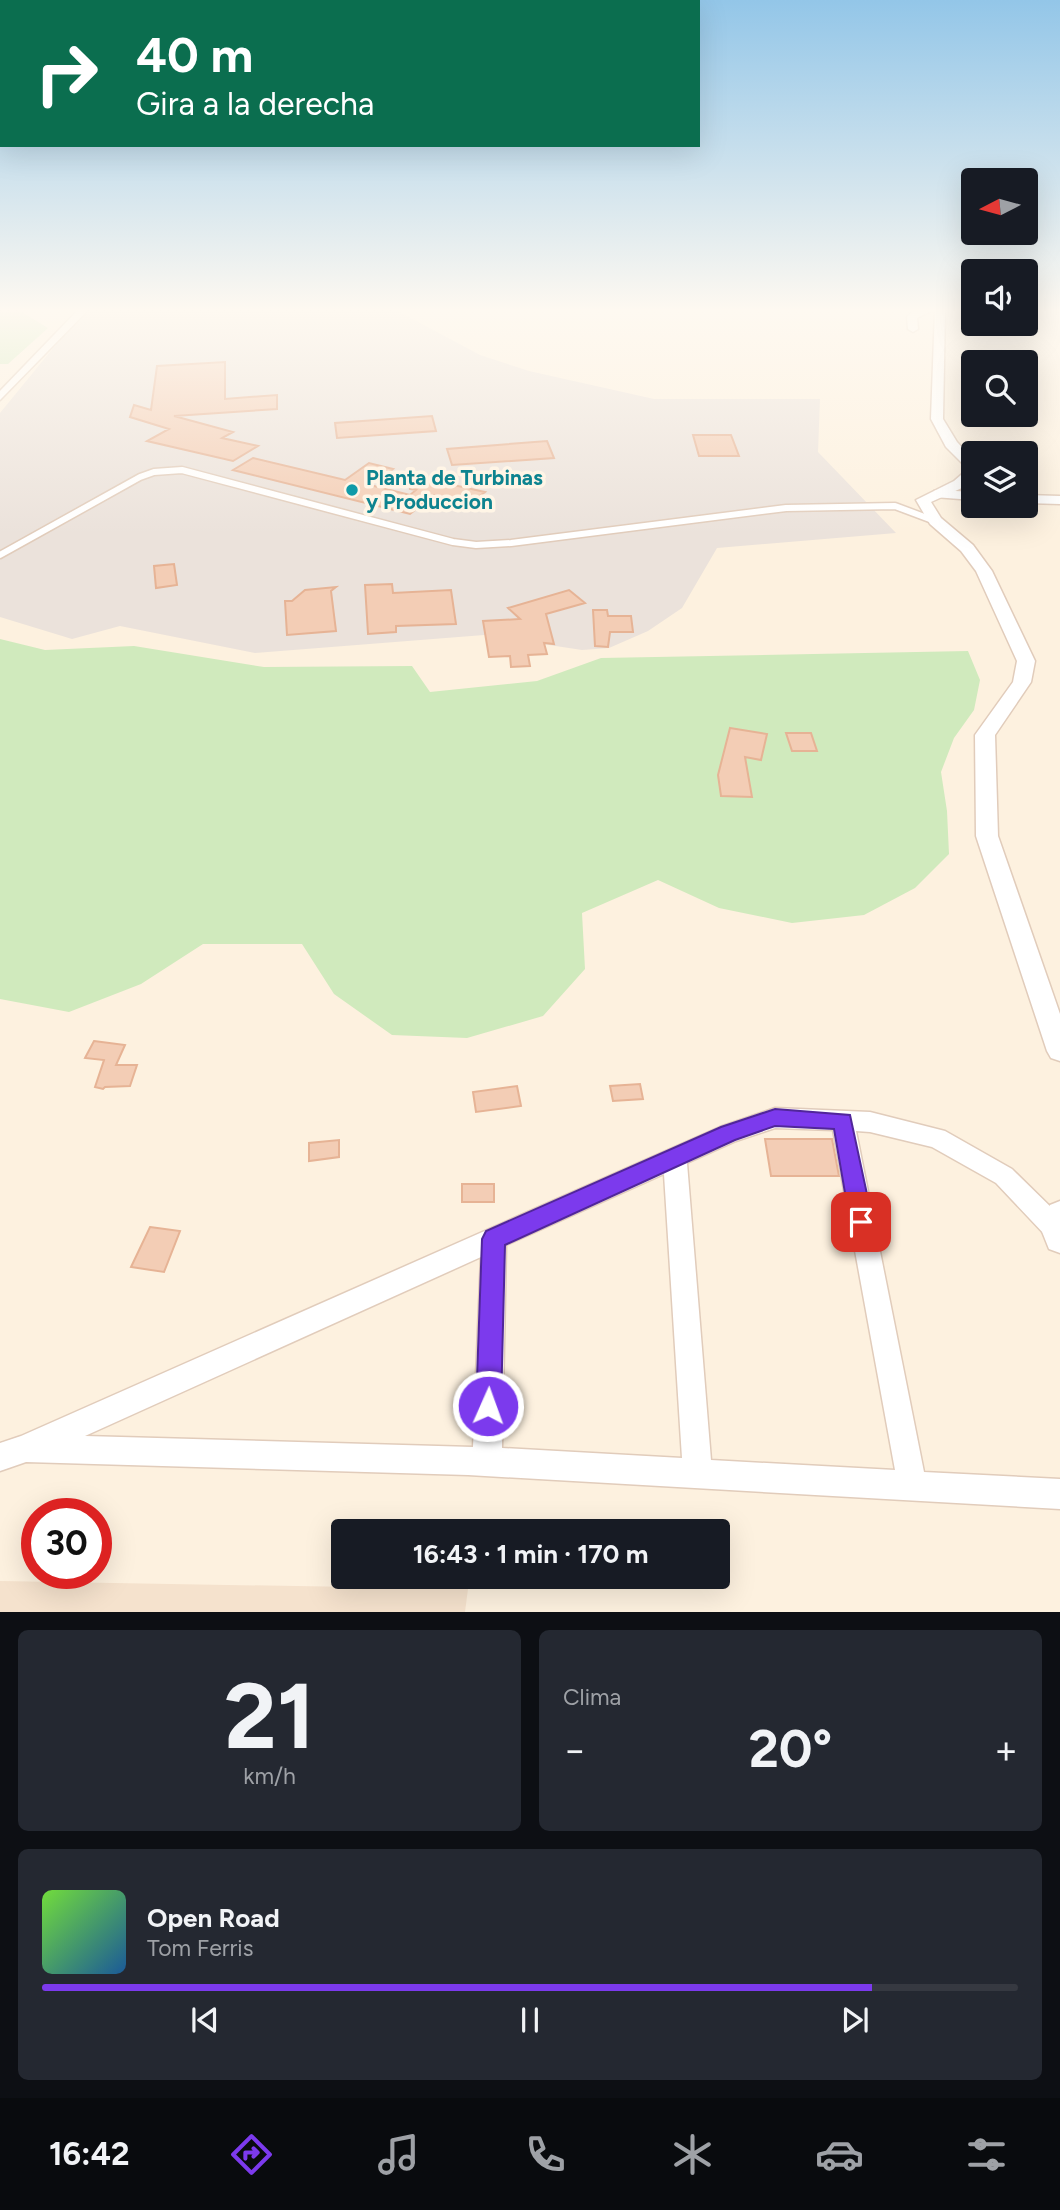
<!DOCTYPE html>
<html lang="es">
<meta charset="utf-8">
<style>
:root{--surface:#171b24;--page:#242831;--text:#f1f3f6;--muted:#9ea1a6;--line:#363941;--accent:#7c3aed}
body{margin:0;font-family:Figtree,sans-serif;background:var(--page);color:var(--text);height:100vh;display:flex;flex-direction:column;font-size:26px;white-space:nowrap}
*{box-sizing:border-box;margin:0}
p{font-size:23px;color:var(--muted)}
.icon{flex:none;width:38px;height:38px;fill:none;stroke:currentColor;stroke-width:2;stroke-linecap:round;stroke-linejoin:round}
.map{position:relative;height:1612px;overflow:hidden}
.drawer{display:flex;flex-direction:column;gap:18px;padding:18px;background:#0d0f14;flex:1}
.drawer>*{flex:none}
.top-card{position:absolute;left:0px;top:0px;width:700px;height:147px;box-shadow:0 7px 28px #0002;background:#0b6e4f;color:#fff;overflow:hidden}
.needle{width:46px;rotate:264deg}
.controls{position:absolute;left:961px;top:168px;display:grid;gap:14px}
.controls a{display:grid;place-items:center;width:77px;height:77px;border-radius:7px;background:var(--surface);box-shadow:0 7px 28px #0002;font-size:35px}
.speed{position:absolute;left:21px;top:1498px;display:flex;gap:14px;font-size:35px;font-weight:700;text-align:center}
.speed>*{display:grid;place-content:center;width:91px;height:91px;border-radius:50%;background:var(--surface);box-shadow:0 7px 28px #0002;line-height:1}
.speed .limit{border:10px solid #d22;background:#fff;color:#111}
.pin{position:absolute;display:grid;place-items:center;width:60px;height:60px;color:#fff;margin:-30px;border-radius:14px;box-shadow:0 4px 10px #0006}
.me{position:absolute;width:77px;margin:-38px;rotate:2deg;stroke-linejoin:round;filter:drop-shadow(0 0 5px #0008)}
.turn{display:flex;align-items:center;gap:24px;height:147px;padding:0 21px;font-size:32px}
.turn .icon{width:91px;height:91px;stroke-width:2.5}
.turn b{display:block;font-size:49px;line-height:60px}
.big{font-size:52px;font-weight:700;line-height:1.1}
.drawer .widget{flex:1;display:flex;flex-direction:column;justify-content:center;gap:10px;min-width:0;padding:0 24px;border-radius:10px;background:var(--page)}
.drawer .dial{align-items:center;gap:0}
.dial b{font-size:91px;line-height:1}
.song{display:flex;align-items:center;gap:21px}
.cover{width:84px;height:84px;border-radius:10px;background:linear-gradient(135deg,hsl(100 70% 55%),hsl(210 70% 35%))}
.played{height:7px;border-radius:4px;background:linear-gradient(90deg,var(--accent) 85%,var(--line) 85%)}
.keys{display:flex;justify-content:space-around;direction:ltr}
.heat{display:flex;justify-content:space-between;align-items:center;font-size:38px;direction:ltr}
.drawer .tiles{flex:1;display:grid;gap:18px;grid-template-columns:1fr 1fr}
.widget:last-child{grid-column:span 2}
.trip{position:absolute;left:331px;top:1519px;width:399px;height:70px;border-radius:7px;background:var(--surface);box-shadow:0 7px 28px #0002;font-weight:700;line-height:70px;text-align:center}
.tab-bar{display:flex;height:112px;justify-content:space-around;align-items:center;background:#090b0e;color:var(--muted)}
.tab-bar .icon{width:49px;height:49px}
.tab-bar .selected{color:var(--accent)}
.tab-bar b{font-size:32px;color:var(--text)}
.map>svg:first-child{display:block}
.residential{fill:#f5e2cd}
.industrial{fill:#ebe2db}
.green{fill:#d0eabd}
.building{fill:#f3cdb5;stroke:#e6b395;stroke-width:2}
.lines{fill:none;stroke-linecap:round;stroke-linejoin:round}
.service-casing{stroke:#e1ccbb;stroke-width:9}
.minor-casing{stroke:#e1ccbb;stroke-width:3}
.tertiary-casing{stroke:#e1ccbb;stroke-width:3}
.service{stroke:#fff;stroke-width:6}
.minor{fill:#fff;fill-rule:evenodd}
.tertiary{fill:#fff;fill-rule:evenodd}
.route{fill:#7c3aed;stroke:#51269a;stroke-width:2}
.culture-dot{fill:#0f9aa8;stroke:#fff5e6;stroke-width:2.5}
.labels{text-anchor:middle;stroke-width:7;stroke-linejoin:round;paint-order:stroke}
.far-culture-label{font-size:21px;font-weight:bold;fill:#0d838f;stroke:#fff5e6;text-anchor:start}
</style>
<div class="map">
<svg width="1060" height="1612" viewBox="0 0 1060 1612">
<rect width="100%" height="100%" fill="#fdf1df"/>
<!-- residential -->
<path class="residential" d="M0,1581L468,1589L465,1612H0Z"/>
<!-- industrial -->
<path class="industrial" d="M92,309H394L480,355L529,371L654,399H820L818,452L896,533L717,548L682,608L648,631L609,648L582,650L484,635L255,653L120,626L72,639L0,617V413L59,341Z"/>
<!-- green -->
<path class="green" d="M0,309H17L48,328L8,364H0Z
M0,639L45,650L134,646L264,667L412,666L430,692L537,681L601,658L968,651L980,680L974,710L954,738L941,772L947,811L949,854L915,888L864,915L792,923L719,908L658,880L582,913L585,969L543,1016L467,1038L392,1035L334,994L302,944H203L141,984L69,1012L0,999Z"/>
<!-- building -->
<path class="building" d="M225,362V399L277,395V409L174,416L233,432L222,438L258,446L233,461L147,441L169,429L130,417L134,405L151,410L157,366Z
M432,416L436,431L337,438L335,423Z
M693,435H731L739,456H699Z
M547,441L554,458L452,465L447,449Z
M253,458L345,480L369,463L393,469L370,485L410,495L416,490L410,489L413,476L485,492L465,507L464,504L434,495L410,514L233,470Z
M174,564L177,585L156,588L154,566Z
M392,584L393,593L451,590L456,624L396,626V632L368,634L365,585Z
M336,587L331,591L336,631L287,635L285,601H292L305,590Z
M569,590L585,603L546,614L554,644L544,643L547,654L528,655L530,666L511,667L510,656L489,657L483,621L520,619L508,608Z
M593,610H607L608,616H631L633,632H610L608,647L595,646Z
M730,728L767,734L761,760L745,757L752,797L721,796L718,775Z
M786,733H811L817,751H792Z
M94,1041L125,1045L116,1065H137L130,1086L105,1087L103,1089L95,1087L104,1060L85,1058Z
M640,1084L643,1099L613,1101L610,1086Z
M517,1086L521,1106L476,1112L473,1092Z
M765,1139H832L839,1176H771Z
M339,1140V1157L309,1161V1143Z
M462,1184H494V1202H462Z
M150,1227L180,1231L164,1272L131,1267Z"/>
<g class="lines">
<defs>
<path id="service" d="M0,555L140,477L154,472L182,470L453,542L476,545L511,543L786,508L895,506L935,521"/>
<path id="minor" d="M79,309H89L0,400V391Z
M915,309H936L917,318L918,329L913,332L908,329L907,317Z
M938,490L973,492V500L934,497V491Z
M1026,495L1060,496V504L1026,503Z
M775,1108L870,1112L945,1131L1012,1169L1060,1216V1239L1056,1240L1047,1237L996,1183L932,1147L870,1132L856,1131L924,1472L1060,1479V1509L468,1475L26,1462L0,1471V1443L21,1436L720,1127ZM775,1128L833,1130L895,1470L711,1460L687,1163L736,1141ZM664,1174L682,1458L502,1448L506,1245ZM481,1257L473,1447L85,1436Z"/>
<path id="tertiary" d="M935,309H945L943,419L957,442L973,459V479L964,487L931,502L941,518L973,545L992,571L1035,661L1031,682L995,735L998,836L1060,1014V1061L1051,1058L1047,1051L976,836L975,735L1013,682L1017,661L976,571L961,551L930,524L916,500L954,481L968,469L946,447L931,419Z
M1060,1201V1253L1049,1249L1041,1229L1050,1205Z"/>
</defs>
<!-- service casing -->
<use href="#service" class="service-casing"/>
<!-- minor casing -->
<use href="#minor" class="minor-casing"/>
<!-- tertiary casing -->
<use href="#tertiary" class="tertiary-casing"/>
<!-- service -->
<use href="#service" class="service"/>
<!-- minor -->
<use href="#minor" class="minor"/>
<!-- tertiary -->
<use href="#tertiary" class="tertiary"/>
</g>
<!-- sky -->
<linearGradient id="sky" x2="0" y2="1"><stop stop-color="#93c6e8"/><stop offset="0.58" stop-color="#fef9f1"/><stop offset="1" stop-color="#fef9f1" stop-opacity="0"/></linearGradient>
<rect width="1060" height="535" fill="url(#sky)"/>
<!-- route -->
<path class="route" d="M775,1109L850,1115L873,1222L869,1229L861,1232L853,1229L850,1222L834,1129L775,1126L735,1140L505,1245L501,1406L497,1415L488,1419L479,1415L476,1406L482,1239L486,1231L721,1127Z"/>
<!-- markers -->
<circle class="culture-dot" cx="352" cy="490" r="7"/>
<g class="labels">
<!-- far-culture labels -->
<g class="far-culture-label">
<text x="366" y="485">Planta de Turbinas<tspan x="366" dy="24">y Produccion</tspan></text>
</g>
</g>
</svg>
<div class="controls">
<a><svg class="needle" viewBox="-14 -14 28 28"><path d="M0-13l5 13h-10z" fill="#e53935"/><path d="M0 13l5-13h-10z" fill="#9ea1a6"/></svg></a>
<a><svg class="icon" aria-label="sound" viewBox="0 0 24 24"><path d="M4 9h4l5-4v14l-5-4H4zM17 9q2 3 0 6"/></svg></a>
<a><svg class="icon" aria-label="search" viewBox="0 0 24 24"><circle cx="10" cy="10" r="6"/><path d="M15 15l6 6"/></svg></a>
<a><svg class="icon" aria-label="layers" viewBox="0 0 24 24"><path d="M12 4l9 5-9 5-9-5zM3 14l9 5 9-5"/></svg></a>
</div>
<div class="speed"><div class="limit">30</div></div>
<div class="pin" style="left:861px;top:1222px;background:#d93025"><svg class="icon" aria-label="arrive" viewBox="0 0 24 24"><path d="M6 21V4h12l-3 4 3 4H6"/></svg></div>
<svg class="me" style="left:488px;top:1406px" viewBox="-20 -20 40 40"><circle r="17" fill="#7c3aed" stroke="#fff" stroke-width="3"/><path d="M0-11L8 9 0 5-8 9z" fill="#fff"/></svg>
<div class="trip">16:43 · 1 min · 170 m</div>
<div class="top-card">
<div class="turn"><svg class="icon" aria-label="right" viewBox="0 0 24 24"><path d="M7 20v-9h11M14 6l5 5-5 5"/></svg><div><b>40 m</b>Gira a la derecha</div></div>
</div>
</div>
<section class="drawer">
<div class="tiles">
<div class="widget dial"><b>21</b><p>km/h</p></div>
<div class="widget"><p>Clima</p>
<div class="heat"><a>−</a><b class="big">20°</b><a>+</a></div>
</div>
<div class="widget">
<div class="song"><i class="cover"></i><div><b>Open Road</b><p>Tom Ferris</p></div></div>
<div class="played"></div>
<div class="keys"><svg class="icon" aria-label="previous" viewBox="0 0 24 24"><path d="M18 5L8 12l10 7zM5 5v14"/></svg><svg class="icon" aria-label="pause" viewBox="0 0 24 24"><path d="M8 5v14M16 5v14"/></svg><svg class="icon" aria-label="next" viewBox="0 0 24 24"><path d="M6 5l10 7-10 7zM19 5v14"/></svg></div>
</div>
</div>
</section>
<nav class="tab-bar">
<b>16:42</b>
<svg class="icon selected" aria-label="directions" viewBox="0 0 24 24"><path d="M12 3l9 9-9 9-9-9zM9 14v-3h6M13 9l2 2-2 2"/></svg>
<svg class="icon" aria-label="music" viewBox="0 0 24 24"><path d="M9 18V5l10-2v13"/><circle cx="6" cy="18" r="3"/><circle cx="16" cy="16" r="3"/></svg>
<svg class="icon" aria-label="phone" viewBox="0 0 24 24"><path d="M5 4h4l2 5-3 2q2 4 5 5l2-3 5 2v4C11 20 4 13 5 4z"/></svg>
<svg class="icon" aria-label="climate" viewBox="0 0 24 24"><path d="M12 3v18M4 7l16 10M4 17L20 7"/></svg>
<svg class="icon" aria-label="car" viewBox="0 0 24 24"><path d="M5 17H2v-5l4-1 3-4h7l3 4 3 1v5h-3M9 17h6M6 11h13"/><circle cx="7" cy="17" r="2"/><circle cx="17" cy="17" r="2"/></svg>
<svg class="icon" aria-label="filters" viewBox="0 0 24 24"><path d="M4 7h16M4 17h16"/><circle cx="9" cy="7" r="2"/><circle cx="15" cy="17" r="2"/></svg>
</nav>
